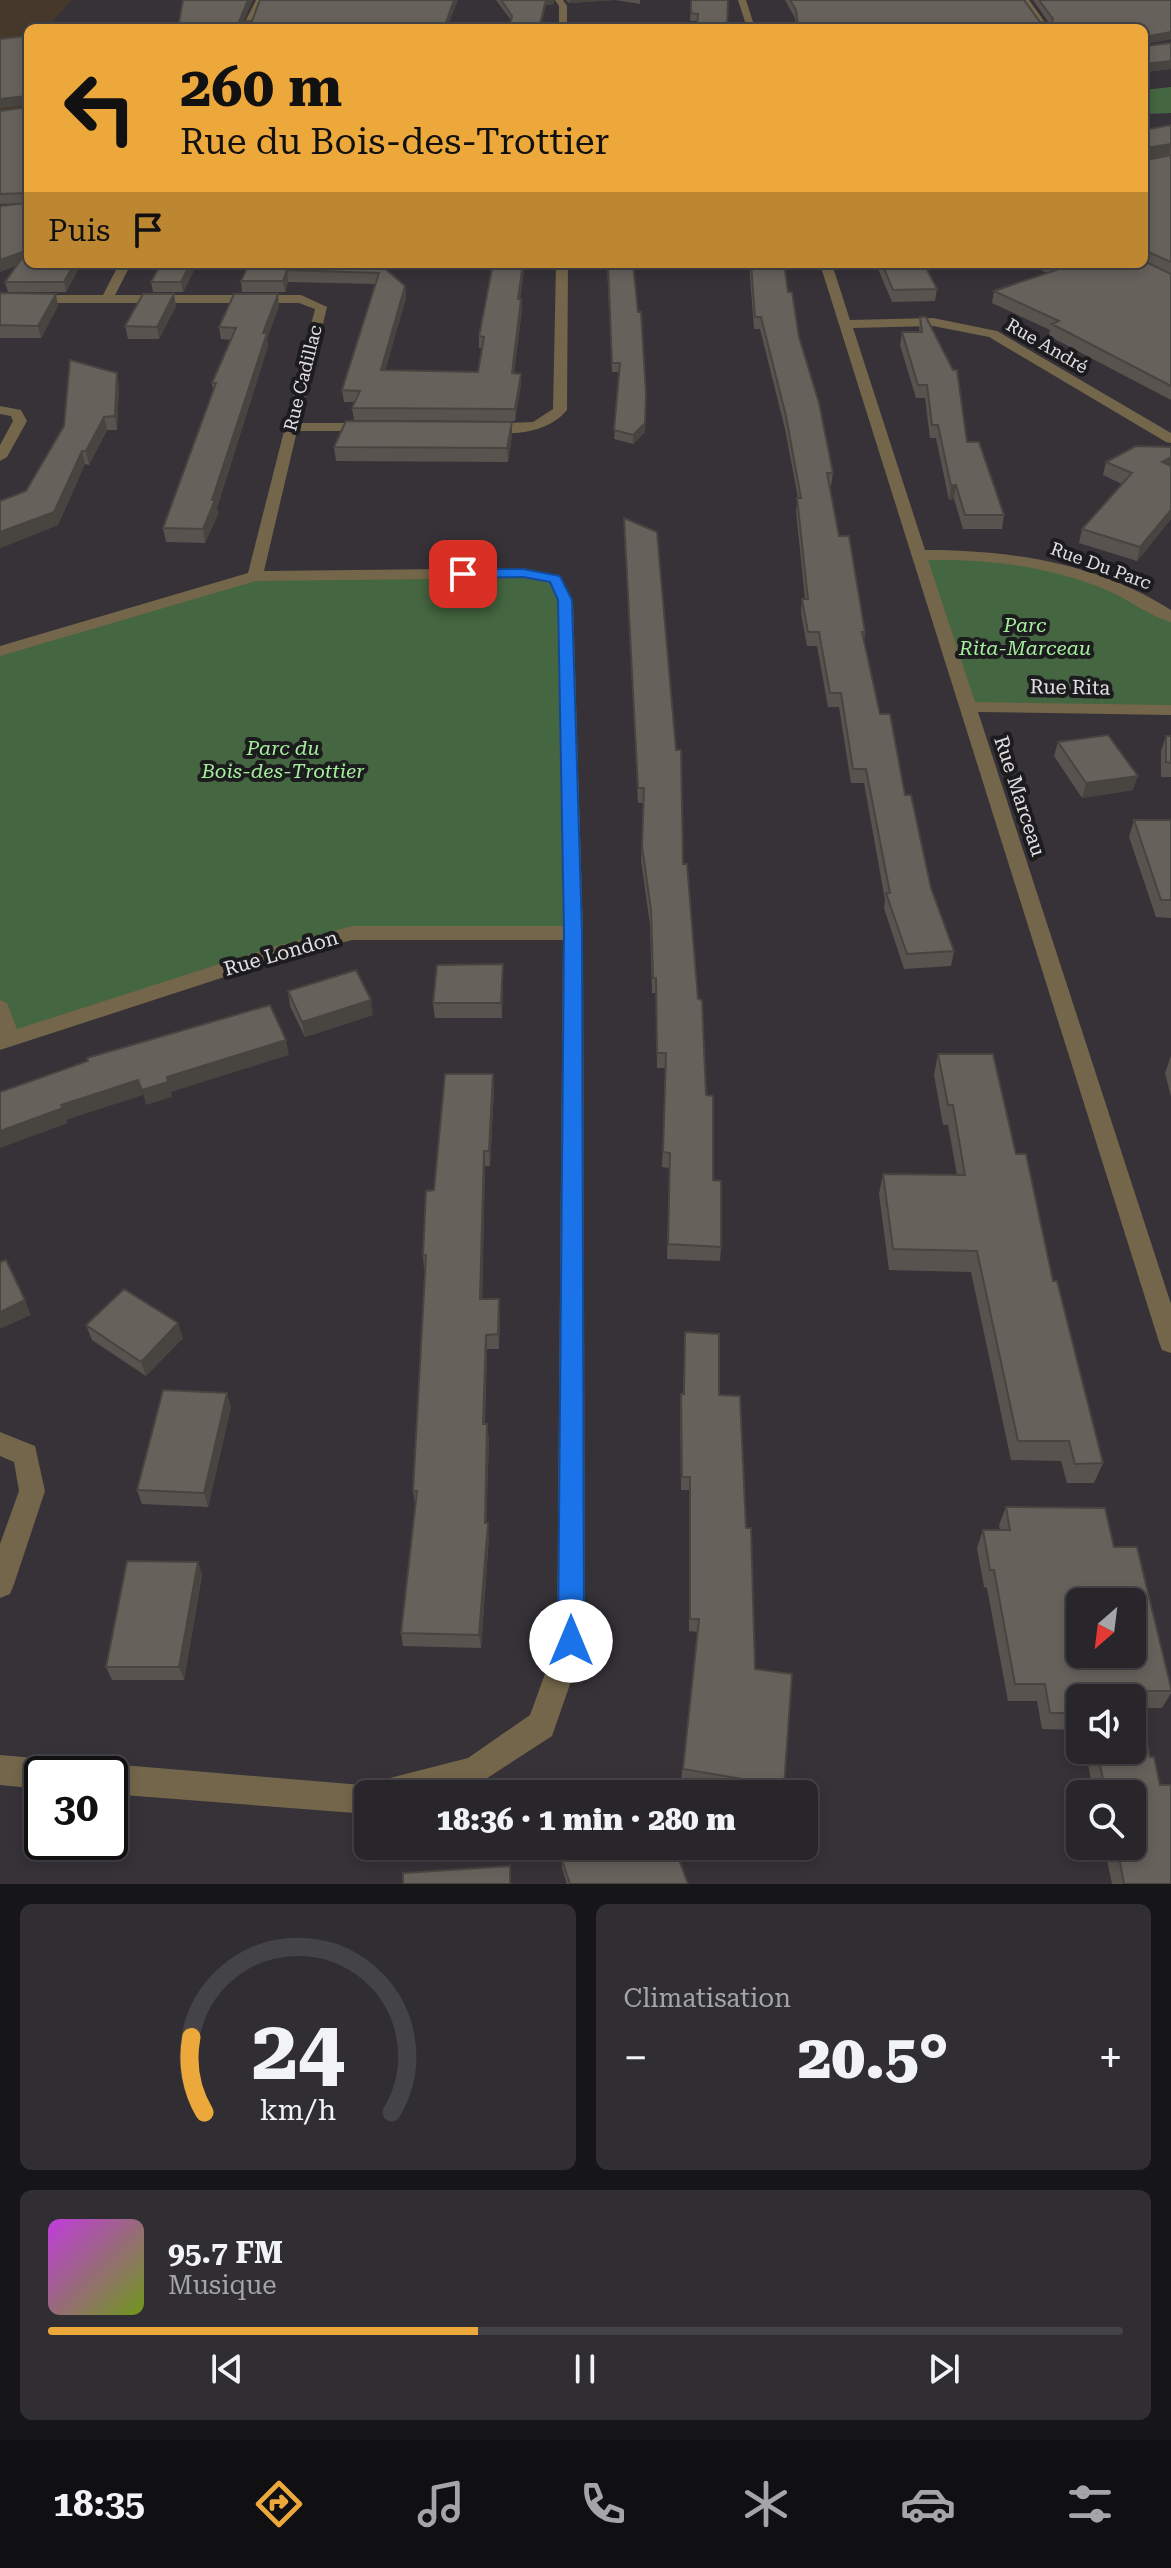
<!DOCTYPE html>
<html lang="fr">
<meta charset="utf-8">
<style>
:root{--surface:#28262a;--page:#302e32;--text:#f1f3f6;--muted:#a5a5a8;--line:#444347;--accent:#eda83c}
body{margin:0;font-family:"Roboto Serif",serif;background:var(--page);color:var(--text);height:100vh;display:flex;flex-direction:column;font-size:30px;white-space:nowrap}
*{box-sizing:border-box;margin:0}
p{font-size:26px;color:var(--muted)}
.icon{flex:none;width:44px;height:44px;fill:none;stroke:currentColor;stroke-width:2;stroke-linecap:round;stroke-linejoin:round}
.map{position:relative;height:1884px;overflow:hidden}
.details{display:flex;flex-direction:column;gap:20px;padding:20px;background:#161517;flex:1}
.details>*{flex:none}
.top-card{position:absolute;left:24px;top:24px;width:1124px;height:244px;border-radius:12px;box-shadow:0 4px 12px #0003,0 0 0 2px var(--line);background:#eda83c;color:#111;overflow:hidden}
.needle{width:52px;rotate:208deg}
.fabs{position:absolute;left:1066px;top:1588px;display:grid;gap:16px}
.fabs a{display:grid;place-items:center;width:80px;height:80px;border-radius:12px;background:var(--surface);box-shadow:0 4px 12px #0003,0 0 0 2px var(--line);font-size:40px}
.speed{position:absolute;left:24px;top:1756px;display:flex;gap:16px;font-size:40px;font-weight:700;text-align:center}
.speed>*{display:grid;place-content:center;width:104px;height:104px;border-radius:50%;background:var(--surface);box-shadow:0 4px 12px #0003,0 0 0 2px var(--line);line-height:1}
.speed .limit{border:4px solid #111;border-radius:12px;background:#fff;color:#111}
.pin{position:absolute;display:grid;place-items:center;width:68px;height:68px;color:#fff;margin:-34px;border-radius:16px;box-shadow:0 4px 12px #0006}
.me{position:absolute;width:88px;margin:-44px;rotate:0deg;stroke-linejoin:round;filter:drop-shadow(0 0 6px #0008)}
.turn{display:flex;align-items:center;gap:28px;height:168px;padding:0 24px;font-size:36px}
.turn .icon{width:104px;height:104px;stroke-width:2.5}
.turn b{display:block;font-size:56px;line-height:68px}
.then{display:flex;align-items:center;height:76px;padding:0 24px;background:#0003;gap:16px;font-size:30px}
.big{font-size:60px;font-weight:800;line-height:1.1}
.details .tile{flex:1;display:flex;flex-direction:column;justify-content:center;gap:12px;min-width:0;padding:0 28px;border-radius:12px;background:var(--page)}
.details .dial{align-items:center;gap:0}
.dial svg{height:208px;overflow:visible;fill:none;stroke:var(--line);stroke-width:7;stroke-linecap:round;text-anchor:middle}
.dial text{fill:var(--text);stroke:none}
.song{display:flex;align-items:center;gap:24px}
.cover{width:96px;height:96px;border-radius:12px;background:linear-gradient(135deg,hsl(290 70% 55%),hsl(80 70% 35%))}
.played{height:8px;border-radius:4px;background:linear-gradient(90deg,var(--accent) 40%,var(--line) 40%)}
.keys{display:flex;justify-content:space-around;direction:ltr}
.heat{display:flex;justify-content:space-between;align-items:center;font-size:44px;direction:ltr}
.details .tiles{flex:1;display:grid;gap:20px;grid-template-columns:1fr 1fr}
.tile:last-child{grid-column:span 2}
.trip{position:absolute;left:354px;top:1780px;width:464px;height:80px;border-radius:12px;background:var(--surface);box-shadow:0 4px 12px #0003,0 0 0 2px var(--line);font-weight:800;line-height:80px;text-align:center}
.dock{display:flex;height:128px;justify-content:space-around;align-items:center;background:#100f11;color:var(--muted)}
.dock .icon{width:56px;height:56px}
.dock .on{color:var(--accent)}
.dock b{font-size:36px;color:var(--text)}
.map>svg:first-child{display:block}
.education{fill:#46392b}
.green{fill:#446640}
.lines{fill:none;stroke-linecap:round;stroke-linejoin:round}
.minor{fill:#73664a;fill-rule:evenodd}
.wall{fill:#59534f}
.shaded-wall{fill:#484440}
.building{fill:#67615c;stroke:#484440;stroke-width:2;fill-rule:evenodd}
.route{fill:#1a73e8;stroke:#114b97;stroke-width:2}
.labels{text-anchor:middle;stroke-width:8;stroke-linejoin:round;paint-order:stroke}
.far-street-label{font-size:18px;fill:#e3e0e4;stroke:#1c1b1d}
.park-label{font-size:20px;font-style:italic;fill:#a5ee9d;stroke:#1c1b1d}
.street-label{font-size:20px;fill:#e3e0e4;stroke:#1c1b1d}
</style>
<div class="map">
<svg width="1171" height="1884" viewBox="0 0 1171 1884">
<rect width="100%" height="100%" fill="#363238"/>
<!-- education -->
<path class="education" d="M0,0H72L46,28H28V111L0,114Z"/>
<!-- green -->
<path class="green" d="M1171,87V113L1144,114V90Z
M919,555L1003,557L1063,571L1171,617V710L968,707Z
M523,573L555,579L565,600L573,933H352L9,1039L0,1008V651L255,576Z"/>
<g class="lines">
<!-- minor -->
<path class="minor" d="M256,0H264L250,28H242Z
M555,0H563L567,6V28H559V6Z
M738,0H746L755,28H747Z
M1021,0H1029L1049,28H1041Z
M119,264H131L115,295H301L327,307L299,423H371L378,427L371,431H297L264,571L523,568L560,576L573,600L583,933L585,1641L552,1736L475,1786L445,1794H368V1814L110,1794V1774H97L99,1768L110,1764L374,1786L386,1779L468,1758L530,1715L557,1641L563,940H352L280,959L0,1050V1000L7,1003L17,1029L269,948L352,926H563L557,600L549,583L523,578L256,581L0,656V646L248,573L315,309L299,303H0V295H103Z
M556,264H568L567,410C547,434 511,436 482,431V425L487,424L533,422L553,409Z
M820,264H832L850,320L933,318L997,331L1171,433V443L1166,442L989,337L933,326L853,328L925,550C1011,550 1097,563 1171,610V622C1148,616 1127,598 1104,589C1047,566 990,559 928,560L975,702L1171,705V715L978,712L1171,1304V1353L1162,1350L1159,1342Z
M0,406L21,410L27,421L7,457L0,461V445L13,421L11,416L0,414Z
M0,1432L35,1446L45,1491L14,1584L10,1594L0,1598V1544L19,1491L14,1462L0,1456Z
M0,1755L47,1759L58,1763L62,1774H42V1789L0,1785Z"/>
</g>
<!-- wall -->
<path class="wall" d="M496,0H554V4L546,5L511,20Z
M566,0H640V4L615,0L569,3Z
M691,0H728L697,21H690Z
M785,0H1024L1040,22L1049,23L1033,0H1171V39L1145,44L1146,46L1171,43V69L1144,72V28H797L795,18Z
M28,107V203L0,204V111Z
M1171,125V155L1145,159L1147,160L1171,155V400L1049,336L1050,330L992,303L994,291L1047,273L1029,264H1144V130Z
M0,206L28,264H81L66,292H8L5,282L17,265L0,272Z
M161,264H197L183,292H153L151,282Z
M249,264H380L405,286L406,298L385,370L478,372L482,348H479V336L525,264L520,299H521L522,310L514,373L521,374V385L515,421L354,420L352,408L355,402H344L342,390L376,284L288,282L285,292H242L241,281Z
M607,264H638V266H633L646,394L645,432L633,444L614,439L619,372H612Z
M749,264H784L788,292L833,473L831,486H830L839,536L865,632L864,641L880,714L905,795L931,888L954,951L951,966L904,969L884,908L885,900L864,783H851L839,707H828L817,646H807L801,613L802,599H805L796,511L798,498L785,429L760,329H754Z
M876,264H924L937,289L935,301L892,302Z
M0,293L58,306L41,338H0Z
M176,306L159,339H128L125,326Z
M279,306L267,339L268,346L217,508L218,514L205,543L166,542L163,528L213,390L212,383L231,340L221,339L219,327Z
M920,317L967,442L1004,515L1002,529H963L954,499L949,500L936,438H930L925,398H916L900,345L902,332H919Z
M119,386L117,430H107L89,465L85,464L58,525L0,548V501L26,491Z
M512,422V435L508,462L336,461L334,447Z
M1171,447V519L1137,561L1079,543L1082,529L1122,484L1103,475L1106,462Z
M624,518L683,864L706,1095L713,1180L721,1247L720,1261L667,1259L669,1168L662,1167L666,1068H657L656,993H652L650,925L641,860L644,803H638Z
M1166,736H1171V777H1161V751Z
M1058,742L1133,790L1082,798L1054,756Z
M1134,820H1171V918L1156,917L1129,837Z
M503,979L502,1018H435L433,1003Z
M288,991L373,1015L305,1037L290,1006Z
M938,1054L1016,1154L1053,1281L1103,1463L1094,1483H1067L1061,1461L1011,1460L971,1272L889,1270L879,1194L883,1174L957,1175L948,1125H943L934,1075Z
M1171,1056V1097L1165,1073Z
M494,1089L490,1166H485L482,1299H499L500,1314L499,1349H487L485,1424L489,1438L486,1523L489,1536L481,1648L403,1646L401,1633L415,1503L413,1491L425,1269H424L423,1255L434,1190Z
M86,1325L183,1338L146,1376L92,1340Z
M685,1332L719,1395L746,1528L755,1669L784,1786L782,1794H759L681,1781L698,1632L689,1631V1490H681L680,1408L681,1394H683Z
M231,1407L208,1507L142,1504L137,1490Z
M1006,1507L1114,1547L1171,1688V1693L1162,1708H1140L1171,1884H1112L1104,1846H1132V1794H1094L1085,1750H1132L1080,1698V1730L1042,1729L1037,1701H1008L987,1588L984,1587L977,1548L983,1530H1000L999,1525Z
M198,1562L202,1575L184,1680H112L106,1667Z
M561,1857L688,1884H567L562,1868Z"/>
<!-- shaded-wall -->
<path class="shaded-wall" d="M248,0H253L241,28L239,22Z
M454,0H458L447,28H444Z
M546,0H554V4L546,5L541,28H539Z
M569,0H615L569,3Z
M1171,32V39L1144,44V37Z
M1171,61V69L1144,72V64Z
M26,96L28,105L0,108V99Z
M1171,144L1170,154L1144,159L1146,148Z
M28,250V261L0,272V260Z
M74,264H81L66,292L64,282Z
M190,264H197L183,292L181,282Z
M523,264H525L518,310V299Z
M287,270L288,282L285,292L283,281Z
M405,286L406,298L382,382L381,370Z
M56,294L58,306L41,338L38,326Z
M174,294L176,306L159,339L157,327Z
M278,294L279,306L267,339L268,346L217,508L218,514L205,543L203,529L263,333Z
M521,299L522,310L512,385V373Z
M117,373L119,386L117,430L115,416Z
M521,374V385L515,421V409Z
M104,417L107,430L89,465L86,451Z
M512,422V435L508,462L507,448Z
M645,423V432L633,444V435Z
M82,451L85,464L58,525L0,548V532Z
M1171,457V469L1162,462Z
M956,485L954,499L949,500L951,486Z
M1171,510V519L1137,561L1140,547Z
M1138,776L1133,790L1082,798L1086,783Z
M503,964V979L502,1018L501,1003Z
M371,1000L373,1015L305,1037L302,1022Z
M286,1040L289,1055L171,1092L172,1097L146,1105L142,1090L167,1077Z
M493,1074L494,1089L490,1166L489,1151Z
M138,1080L143,1095L66,1120L68,1123L0,1148V1131L61,1105Z
M484,1151L485,1166L482,1314L480,1299Z
M499,1299L500,1314L499,1349L498,1334Z
M25,1300L31,1315L0,1329V1312Z
M178,1323L183,1338L146,1376L141,1362Z
M486,1335L487,1349L484,1438L483,1424Z
M227,1393L231,1407L208,1507L204,1493Z
M487,1424L489,1438L486,1536L485,1523Z
M488,1523L489,1536L481,1648L479,1635Z
M198,1562L202,1575L184,1680L179,1667Z"/>
<!-- building -->
<path class="building" d="M183,0H248L239,22L252,21L260,0H454L444,28H178Z
M501,0H546L539,28H509L512,16Z
M691,0H728L727,28H697L698,14L691,13Z
M790,0H1024L1040,22L1052,23L1053,19L1039,0H1171V32L1144,37V28H802V25H798L796,10Z
M25,36L28,44V98L26,96L0,99V39Z
M1144,41L1146,46L1171,43V61L1144,64Z
M28,107V195L26,193L0,194V111Z
M1171,125V144L1146,148L1144,155V130Z
M1171,155V262L1144,250V158L1147,160Z
M28,203V264H74L64,282H5L28,250L0,260V206Z
M1144,261L1171,274V386L1052,324L1059,321L994,291L1062,268L1054,264H1144Z
M161,264H190L181,282H151Z
M249,264H380L405,286L381,370L478,372L484,337L479,336L493,264H523L518,299H521L512,373L521,374L515,409L352,408L360,391L342,390L379,273L287,270L283,281H241Z
M608,264H633L638,312H641L646,394L645,423L633,435L614,430L620,363H612Z
M751,264H784L788,292H792L799,337L819,403L833,473H827L839,536H849L865,632H862L880,714H890L905,795H911L931,888L954,951L907,954L886,893H890L866,769H853L841,693H830L819,632H808L802,599H808L797,498H801L786,416L761,317H755Z
M882,264H924L937,289L893,290Z
M0,293L56,294L38,326L0,325Z
M143,294H174L157,327L125,326Z
M234,294H278L263,333H267L212,500H215L203,529L163,528L216,383H212L236,328L219,327Z
M920,317H926L953,370H957L967,442H979L1004,515H965L956,485L951,486L938,425H932L927,385H918L902,332H922Z
M70,360L117,373L115,416L104,417L86,451H82L54,512L0,532V501L26,491L64,426Z
M346,421L512,422L507,448L334,447Z
M1136,446L1171,447V457L1162,462L1171,466V510L1140,547L1082,529L1132,473L1106,462Z
M624,518L657,532L676,750H681L683,864H687L698,999L702,1000L706,1095L713,1096V1180L721,1181V1247L668,1244L670,1153L663,1152L666,1053H657L656,978H653L651,910L642,846L644,788H638Z
M1108,735L1138,776L1086,783L1058,742Z
M1166,736H1171V763L1166,762Z
M1134,820H1171V900H1161Z
M503,964L501,1003H433L437,965Z
M356,970L371,1000L302,1022L288,991Z
M270,1005L286,1040L167,1077L168,1082L142,1090L138,1080L61,1105L63,1108L0,1131V1092L88,1061L87,1058Z
M938,1054H993L1016,1154H1026L1053,1281H1057L1103,1463L1075,1464L1069,1441H1018L977,1251L893,1249L883,1174L965,1175L953,1105H948Z
M445,1074H493L489,1151H484L480,1299H499L498,1334L486,1335L483,1424H487L485,1523H488L479,1635L401,1633L417,1491H413L426,1255H423L426,1191L434,1190Z
M6,1260L25,1300L0,1312V1262Z
M124,1289L178,1323L141,1362L86,1325Z
M685,1332L719,1334V1395L740,1396L746,1528H751L755,1669L792,1674L784,1786L683,1769L699,1619H690V1477H682L681,1394H684Z
M163,1390L227,1393L204,1493L137,1490Z
M1006,1507L1105,1508L1114,1547H1137L1171,1688V1691H1136L1150,1757H1154L1160,1785H1171V1884H1124L1117,1846H1132V1794H1106L1097,1750H1132V1698H1080V1713H1050L1045,1684H1015L994,1570H990L983,1530H1010ZM1080,1602H1132V1654H1080Z
M127,1561L198,1562L179,1667H106Z
M589,1846H674L688,1884H570L561,1857Z
M510,1866V1884H403V1873Z"/>
<!-- route -->
<path class="route" d="M523,569L560,576L572,600L582,933L584,1641L581,1650L571,1654L562,1650L558,1641L564,933L558,600L550,582L523,577L463,578L456,574L463,569Z"/>
<g class="labels">
<!-- far-street labels -->
<g class="far-street-label">
<text transform="translate(1047 346) rotate(30)" y="6">Rue André</text>
<text transform="translate(303 378) rotate(-76)" y="6">Rue Cadillac</text>
<text transform="translate(1101 566) rotate(20)" y="6">Rue Du Parc</text>
</g>
<!-- park labels -->
<g class="park-label">
<text x="1025" y="632">Parc<tspan x="1025" dy="23">Rita-Marceau</tspan></text>
<text x="283" y="755">Parc du<tspan x="283" dy="23">Bois-des-Trottier</tspan></text>
</g>
<!-- street labels -->
<g class="street-label">
<text transform="translate(1070 687) rotate(1)" y="7">Rue Rita</text>
<text transform="translate(1020 796) rotate(72)" y="7">Rue Marceau</text>
<text transform="translate(281 953) rotate(-16)" y="7">Rue London</text>
</g>
</g>
</svg>
<div class="fabs">
<a><svg class="needle" viewBox="-14 -14 28 28"><path d="M0-13l5 13h-10z" fill="#e53935"/><path d="M0 13l5-13h-10z" fill="#a5a5a8"/></svg></a>
<a><svg class="icon" aria-label="sound" viewBox="0 0 24 24"><path d="M4 9h4l5-4v14l-5-4H4zM17 9q2 3 0 6"/></svg></a>
<a><svg class="icon" aria-label="search" viewBox="0 0 24 24"><circle cx="10" cy="10" r="6"/><path d="M15 15l6 6"/></svg></a>
</div>
<div class="speed"><div class="limit">30</div></div>
<div class="pin" style="left:463px;top:574px;background:#d93025"><svg class="icon" aria-label="arrive" viewBox="0 0 24 24"><path d="M6 21V4h12l-3 4 3 4H6"/></svg></div>
<svg class="me" style="left:571px;top:1641px" viewBox="-20 -20 40 40"><circle r="19" fill="#fff"/><path d="M0-13L10 11 0 6-10 11z" fill="#1a73e8"/></svg>
<div class="trip">18:36 · 1 min · 280 m</div>
<div class="top-card">
<div class="turn"><svg class="icon" aria-label="left" viewBox="0 0 24 24"><path d="M17 20v-9H6M10 6l-5 5 5 5"/></svg><div><b>260 m</b>Rue du Bois-des-Trottier</div></div>
<div class="then">Puis<svg class="icon" aria-label="arrive" viewBox="0 0 24 24"><path d="M6 21V4h12l-3 4 3 4H6"/></svg></div>
</div>
</div>
<section class="details">
<div class="tiles">
<div class="tile dial"><svg viewBox="0 0 100 80">
<path d="M14 69A42 42 0 1 1 86 69"/>
<path d="M14 69A42 42 0 0 1 9 40" stroke="#eda83c"/>
<text x="50" y="56" font-size="32" font-weight="700">24</text>
<text x="50" y="72" font-size="11">km/h</text>
</svg></div>
<div class="tile"><p>Climatisation</p>
<div class="heat"><a>−</a><b class="big">20.5°</b><a>+</a></div>
</div>
<div class="tile">
<div class="song"><i class="cover"></i><div><b>95.7 FM</b><p>Musique</p></div></div>
<div class="played"></div>
<div class="keys"><svg class="icon" aria-label="previous" viewBox="0 0 24 24"><path d="M18 5L8 12l10 7zM5 5v14"/></svg><svg class="icon" aria-label="pause" viewBox="0 0 24 24"><path d="M8 5v14M16 5v14"/></svg><svg class="icon" aria-label="next" viewBox="0 0 24 24"><path d="M6 5l10 7-10 7zM19 5v14"/></svg></div>
</div>
</div>
</section>
<nav class="dock">
<b>18:35</b>
<svg class="icon on" aria-label="directions" viewBox="0 0 24 24"><path d="M12 3l9 9-9 9-9-9zM9 14v-3h6M13 9l2 2-2 2"/></svg>
<svg class="icon" aria-label="music" viewBox="0 0 24 24"><path d="M9 18V5l10-2v13"/><circle cx="6" cy="18" r="3"/><circle cx="16" cy="16" r="3"/></svg>
<svg class="icon" aria-label="phone" viewBox="0 0 24 24"><path d="M5 4h4l2 5-3 2q2 4 5 5l2-3 5 2v4C11 20 4 13 5 4z"/></svg>
<svg class="icon" aria-label="climate" viewBox="0 0 24 24"><path d="M12 3v18M4 7l16 10M4 17L20 7"/></svg>
<svg class="icon" aria-label="car" viewBox="0 0 24 24"><path d="M5 17H2v-5l4-1 3-4h7l3 4 3 1v5h-3M9 17h6M6 11h13"/><circle cx="7" cy="17" r="2"/><circle cx="17" cy="17" r="2"/></svg>
<svg class="icon" aria-label="filters" viewBox="0 0 24 24"><path d="M4 7h16M4 17h16"/><circle cx="9" cy="7" r="2"/><circle cx="15" cy="17" r="2"/></svg>
</nav>
